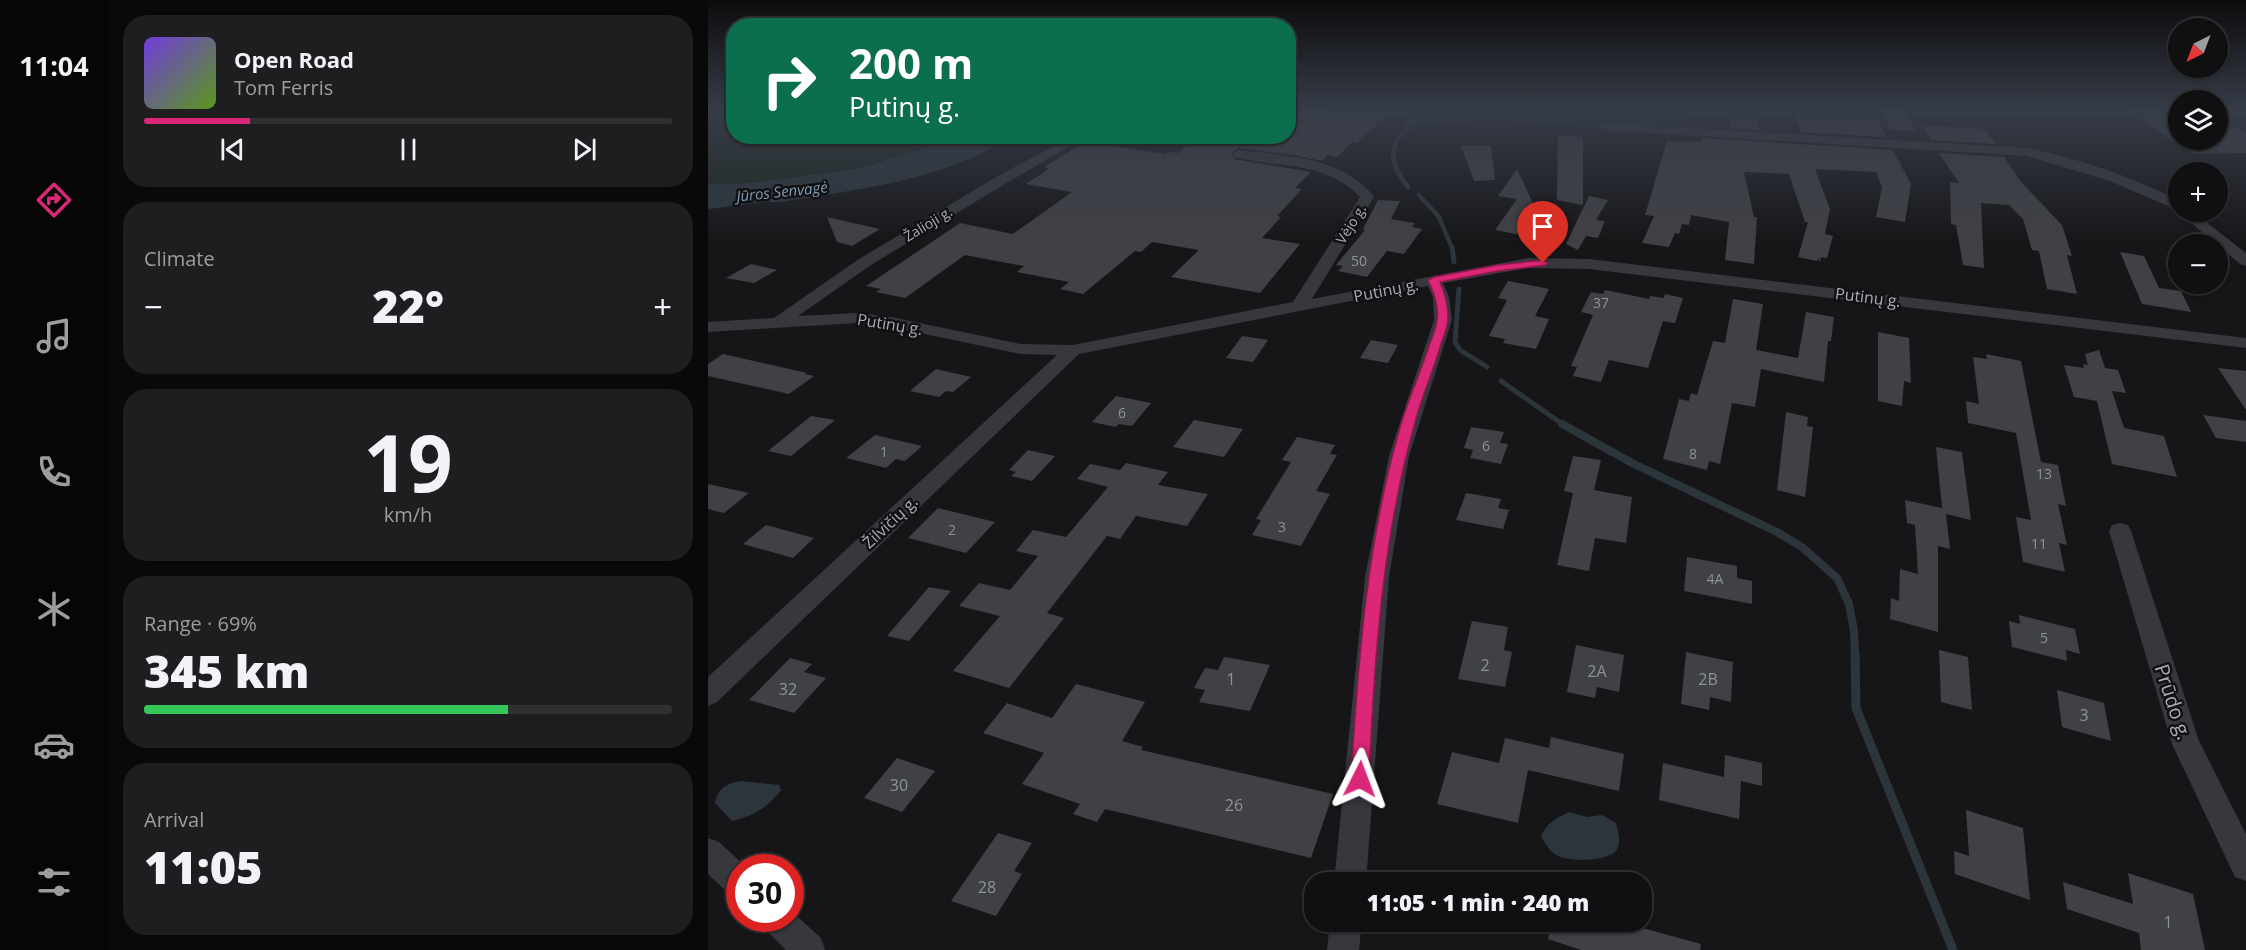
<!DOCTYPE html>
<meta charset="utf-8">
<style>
:root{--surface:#101012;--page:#1e1e20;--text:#f1f3f6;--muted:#9c9d9f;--line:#303032;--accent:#db2777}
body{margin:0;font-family:"Open Sans",sans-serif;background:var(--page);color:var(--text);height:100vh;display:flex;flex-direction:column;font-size:22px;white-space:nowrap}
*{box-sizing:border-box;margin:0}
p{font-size:20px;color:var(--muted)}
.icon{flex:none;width:33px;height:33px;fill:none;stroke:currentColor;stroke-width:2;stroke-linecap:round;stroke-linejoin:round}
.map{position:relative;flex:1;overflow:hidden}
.sheet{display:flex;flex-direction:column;gap:15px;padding:15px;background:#09090a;width:600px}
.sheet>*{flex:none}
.top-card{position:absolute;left:18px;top:18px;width:570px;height:126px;border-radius:24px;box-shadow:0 2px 4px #0004,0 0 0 2px var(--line);background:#0b6e4f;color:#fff;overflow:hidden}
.needle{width:39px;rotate:222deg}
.controls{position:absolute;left:1460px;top:18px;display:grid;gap:12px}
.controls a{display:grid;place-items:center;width:60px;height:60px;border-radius:50%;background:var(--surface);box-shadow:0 2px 4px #0004,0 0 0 2px var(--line);font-size:30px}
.speed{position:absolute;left:18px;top:854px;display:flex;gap:12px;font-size:30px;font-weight:700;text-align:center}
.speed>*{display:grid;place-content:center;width:78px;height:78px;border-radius:50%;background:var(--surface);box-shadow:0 2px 4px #0004,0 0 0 2px var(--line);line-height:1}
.speed .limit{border:9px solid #d22;background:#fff;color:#111}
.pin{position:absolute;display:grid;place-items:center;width:51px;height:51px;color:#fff;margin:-62px -26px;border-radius:50% 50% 50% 0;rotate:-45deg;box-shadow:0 0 6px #0007}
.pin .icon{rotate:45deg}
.me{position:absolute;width:66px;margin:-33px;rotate:3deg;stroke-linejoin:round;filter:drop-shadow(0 0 4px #0008)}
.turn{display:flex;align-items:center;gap:21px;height:126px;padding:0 24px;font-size:27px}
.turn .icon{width:78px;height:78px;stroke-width:2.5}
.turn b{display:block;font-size:42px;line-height:51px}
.big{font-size:45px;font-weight:800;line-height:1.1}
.sheet .widget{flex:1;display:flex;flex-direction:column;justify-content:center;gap:9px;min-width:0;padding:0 21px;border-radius:24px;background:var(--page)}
.sheet .dial{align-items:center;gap:0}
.dial b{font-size:78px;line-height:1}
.song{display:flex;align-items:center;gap:18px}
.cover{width:72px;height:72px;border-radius:9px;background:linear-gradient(135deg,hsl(260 70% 55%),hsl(90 70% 35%))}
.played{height:6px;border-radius:3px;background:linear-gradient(90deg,var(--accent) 20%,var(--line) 20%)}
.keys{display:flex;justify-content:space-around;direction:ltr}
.heat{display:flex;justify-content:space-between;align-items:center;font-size:33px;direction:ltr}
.charge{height:9px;border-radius:4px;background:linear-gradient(90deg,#34c759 69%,var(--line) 0)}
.trip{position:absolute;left:596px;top:872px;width:348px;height:60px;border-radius:24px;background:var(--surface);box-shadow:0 2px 4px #0004,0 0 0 2px var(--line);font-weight:800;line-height:60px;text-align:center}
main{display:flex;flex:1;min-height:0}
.tab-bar{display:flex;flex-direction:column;width:108px;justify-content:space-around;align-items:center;background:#060607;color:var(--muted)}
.tab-bar .icon{width:42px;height:42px}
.tab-bar .selected{color:var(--accent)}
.tab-bar b{font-size:27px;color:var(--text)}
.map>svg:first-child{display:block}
.green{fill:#1e261f}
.water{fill:#2c353c}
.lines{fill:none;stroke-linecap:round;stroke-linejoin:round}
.stream-far3{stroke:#2c353c;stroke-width:4.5}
.stream-far2{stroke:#2c353c;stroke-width:5}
.stream-far1{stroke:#2c353c;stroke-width:8}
.stream{stroke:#2c353c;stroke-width:9}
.building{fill:#404145}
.minor{fill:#37383d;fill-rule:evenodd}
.route{fill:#db2777;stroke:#8e194d;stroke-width:1.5}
.labels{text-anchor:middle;stroke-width:5;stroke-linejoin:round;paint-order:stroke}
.far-street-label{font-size:14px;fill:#a8adb8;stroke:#111113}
.number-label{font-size:14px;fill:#8e929b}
.far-water-label{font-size:15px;font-style:italic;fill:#7f9bb3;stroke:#111113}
.street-label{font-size:16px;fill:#a8adb8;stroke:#111113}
.near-number-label{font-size:16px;fill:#8e929b}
.near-street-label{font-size:20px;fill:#a8adb8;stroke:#111113}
</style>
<main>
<nav class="tab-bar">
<b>11:04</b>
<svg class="icon selected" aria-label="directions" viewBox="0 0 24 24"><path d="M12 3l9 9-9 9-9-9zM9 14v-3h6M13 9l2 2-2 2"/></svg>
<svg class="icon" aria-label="music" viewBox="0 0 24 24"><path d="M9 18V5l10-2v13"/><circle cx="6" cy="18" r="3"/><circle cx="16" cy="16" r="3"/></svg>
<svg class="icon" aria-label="phone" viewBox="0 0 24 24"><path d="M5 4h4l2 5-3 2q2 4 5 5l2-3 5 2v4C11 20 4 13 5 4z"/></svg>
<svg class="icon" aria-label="climate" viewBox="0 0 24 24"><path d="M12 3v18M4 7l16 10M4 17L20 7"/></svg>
<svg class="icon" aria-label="car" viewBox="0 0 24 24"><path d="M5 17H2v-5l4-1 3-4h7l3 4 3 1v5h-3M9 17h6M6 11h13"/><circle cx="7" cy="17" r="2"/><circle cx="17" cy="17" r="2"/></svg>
<svg class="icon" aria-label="filters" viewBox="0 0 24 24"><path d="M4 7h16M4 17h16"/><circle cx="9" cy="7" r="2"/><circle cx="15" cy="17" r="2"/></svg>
</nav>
<section class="sheet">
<div class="widget">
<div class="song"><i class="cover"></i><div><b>Open Road</b><p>Tom Ferris</p></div></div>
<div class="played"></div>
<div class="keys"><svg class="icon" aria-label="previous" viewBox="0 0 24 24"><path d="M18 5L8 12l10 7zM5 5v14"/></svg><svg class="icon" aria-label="pause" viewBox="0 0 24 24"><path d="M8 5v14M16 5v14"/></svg><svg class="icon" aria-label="next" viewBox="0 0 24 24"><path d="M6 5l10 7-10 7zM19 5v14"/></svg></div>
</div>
<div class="widget"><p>Climate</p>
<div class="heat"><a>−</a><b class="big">22°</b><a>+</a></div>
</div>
<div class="widget dial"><b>19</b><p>km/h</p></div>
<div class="widget"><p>Range · 69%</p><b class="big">345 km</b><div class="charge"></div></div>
<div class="widget"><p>Arrival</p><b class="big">11:05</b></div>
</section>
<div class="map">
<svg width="1538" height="950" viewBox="0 0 1538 950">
<rect width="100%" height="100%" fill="#161618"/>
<!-- green -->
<path class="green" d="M0,110H25L26,136L250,137L155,166L83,178L31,184H0Z
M701,110H976L973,132L788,121L695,125L703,117Z"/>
<!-- water -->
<path class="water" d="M250,137H301C239,180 146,190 73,202H57L0,209V184H31L83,178L155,167Z
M33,781L71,785L73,790C59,808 46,816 24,821L7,803C9,789 19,783 33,781Z
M861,812L879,817L894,815L908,823C910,832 914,843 908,851C898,862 860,862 848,855C841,851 836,842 833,836C839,823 848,818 861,812Z"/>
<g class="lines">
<!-- stream-far3 -->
<path class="stream-far3" d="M700,187C673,152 686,141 712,114L711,110
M711,195L731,217L744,248"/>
<!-- stream-far2 -->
<path class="stream-far2" d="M744,247L746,262
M751,289L747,342L752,350L779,367
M793,381L857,426"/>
<!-- stream-far1 -->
<path class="stream-far1" d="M854,424L926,464L1069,532L1094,547L1129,578L1141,604L1146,631L1147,655"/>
<!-- stream -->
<path class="stream" d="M1147,653L1148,708L1245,950"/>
</g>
<!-- building -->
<path class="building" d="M580,110L680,113L649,143L644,142L629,157L619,155L614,161L586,155L531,148L523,153L526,159L603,172L587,188L594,189L569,216L573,217L554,238L592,244L552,293L463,277L491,250L444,242L433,252L427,251L375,294L352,289L361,282L309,272L316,266L257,255L197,298L168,292L173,289L158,286L252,223L305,234L364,192L318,184L342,168L336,167L377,142L457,154L460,152L470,153L486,139L494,136H580Z
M1172,110H1196L1209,131L1182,130Z
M1419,110H1470V140H1509V127L1524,126L1538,133V153L1485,154Z
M1021,114L1043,115L1044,119L1049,120L1051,130L990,126L1023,127Z
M1086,114L1169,120L1178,137L1093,132Z
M1213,125L1277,129L1288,144L1223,140Z
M850,135L875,137V205L849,200Z
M993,138L1185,150L1203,184L1197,222L1168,217L1174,187L1168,172L1107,169L1122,209L1117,234L1125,236L1119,258L1113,257L1112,262L1110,258L1109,261L1090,257L1100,222H1097L1081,174L1036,172L1046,217H1049L1046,264L1017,260L1021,222L983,215L981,225L974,224L971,234L967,233L961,247L934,243L946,216L937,215L959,141L994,142Z
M753,146H783L787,180L766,181Z
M1231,153L1296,157L1313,182L1354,225L1364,256L1359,255L1369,294L1339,289L1331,251L1324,250L1315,219L1301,205L1273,203L1276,268L1255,265L1248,225L1243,224L1242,182L1251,183Z
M809,169L829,212L813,235L787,230L809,199L790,196Z
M881,196L900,200L888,220L897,221L890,238L878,236L870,250L858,244Z
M670,200L692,201L683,219L707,223L704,227L714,229L696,254L679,251L659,277L630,271L635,266L628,265L657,230L655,229Z
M119,217L172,229L144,246L129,242Z
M1412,252L1436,256L1451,288L1473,291L1483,312L1434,304Z
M43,264L69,270L46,283L18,278Z
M800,281L841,289L827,316L841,319L828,349L795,343L797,339L781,336L799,300L790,298Z
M897,290L941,299L942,296L956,298L957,294L975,298L967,323L955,321L940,368L901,360L893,382L865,376L869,367L863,366L885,315L873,312L883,292L895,294Z
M1025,299L1055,304L1048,350L1090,358L1098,312L1126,317L1123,341H1120L1116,382L1053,369L1047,407L1024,403L1012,464L1001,461L999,470L955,459L971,399L981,401L983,393L989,395L1005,341L1017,343Z
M1170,332L1201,338L1203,383L1196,381L1194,406L1170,401Z
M534,336L560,340L545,362L518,358Z
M663,340L690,345L680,363L652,358Z
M1391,350L1397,368L1410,370L1418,393L1404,391L1416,428L1456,436L1469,477L1404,464L1389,401L1366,397L1356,365L1376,368L1375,364L1380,365L1377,354Z
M15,354L99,373L97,374L106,376L81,394L0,376V364Z
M1278,354L1313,361L1333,462L1350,465L1358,506L1350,504L1359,545L1351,543L1357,572L1315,562L1308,517L1323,520L1308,433L1260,423L1258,401L1271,404L1265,357L1279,359Z
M1510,368L1538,371V410Z
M228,369L263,377L245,392L238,391L231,397L202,391Z
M408,396L443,403L424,426L411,424L408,427L384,422Z
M1078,412L1100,417L1099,426L1105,427L1097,497L1069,490Z
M1495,415L1538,421V442L1508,438Z
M103,416L127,420L83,456L60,451Z
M486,420L513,425L535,429L516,457L465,447Z
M763,427L796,432L792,443L800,444L793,464L762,458L765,450L756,448Z
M167,435L214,446L197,461L188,459L178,468L138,458Z
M589,437L627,445L622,454L629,455L608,491L622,494L593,546L544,535L553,520L548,519L583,462L574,460Z
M1228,447L1254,452L1263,520L1238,514L1242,549L1230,546V632L1182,619L1183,598L1191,601L1192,569L1210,574L1207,525L1199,523L1197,500L1234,508Z
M320,450L347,456L324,481L303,476L308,472L301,470Z
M865,456L893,460L886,490L924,497L918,543L887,538L881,571L849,565L865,493L856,491Z
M418,463L460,472L450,485L500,494L479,526L428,516L412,539L399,536L339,613L356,618L301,688L245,671L292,616L251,606L271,583L302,590L330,556L308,551L325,530L358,537L400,487L369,479L382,464L412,470Z
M0,484L41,493L16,513L0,509Z
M758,493L793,499L790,508L801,510L795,529L748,520Z
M230,508L287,522L258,553L200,538Z
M58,525L106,538L85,558L35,544Z
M979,557L1029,566V578L1044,581V604L976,591Z
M221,587L243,591L201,641L179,636Z
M1311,615L1367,629L1372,654L1358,650L1359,661L1304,647L1301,621L1312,624Z
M764,621L800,627L796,650L804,652L797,687L750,679Z
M868,645L916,655L911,692L889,687L887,698L859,692Z
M1231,650L1260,657L1264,710L1233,702Z
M978,652L1025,662L1023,702L1002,697L1001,710L973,704Z
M516,657L562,665L542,711L491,702L497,690L486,688L497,668L510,670Z
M82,658L104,664L96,672L118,678L86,713L41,700Z
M368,684L437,702L414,741L435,747L433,750L625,794L603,858L397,809L389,822L365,814L372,804L314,784L336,753L275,733L299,703L344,718Z
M1349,690L1396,703L1403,741L1354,727Z
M843,737L916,754L911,791L820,770L810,823L729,804L744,752L791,763L797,738L841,748Z
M1017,755L1054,763V786L1033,781L1031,819L951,800L955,763L1016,777Z
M189,758L227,771L194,812L156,798Z
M1258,810L1315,828L1322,900L1247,874L1246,851L1261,856Z
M290,833L324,843L306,871L314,874L288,916L243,901Z
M1420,873L1485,894L1497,950H1433L1431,933L1359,909L1355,882L1425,904Z
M844,921H909L993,944L992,950H873L840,939Z"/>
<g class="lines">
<!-- minor -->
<path class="minor" d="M896,123L1319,148C1370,158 1424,177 1470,200V210L1399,180L1319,156L892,130L890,127Z
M364,136H380L300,182L163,265L90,316L149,313L183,317L313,344L365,345L585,302L652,197C617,161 571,168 526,157L525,154L531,150C577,156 636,157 666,197L604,299L820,258L881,259L1538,338V348L881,269L820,268L735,283L741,297L744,320L701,456L681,577L658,882H626L657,577L681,456L726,320L725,297L720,286L371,354L9,702L0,706V677L349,355L313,354L183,327L149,323L0,332V322L66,318L151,259L290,176Z
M1470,212H1485L1538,253V266L1532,264Z
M1412,523L1420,525L1423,531L1491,741L1538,834V881L1527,877L1464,744L1401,531L1404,525Z
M0,838L11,842L38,867H32V898L21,894L0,874Z
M82,910L113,938L117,950H78L57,929L52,918H82Z
M622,921H654L651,950H619Z"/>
</g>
<!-- sky -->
<linearGradient id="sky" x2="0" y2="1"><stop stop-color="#0c0c0d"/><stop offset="0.45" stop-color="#363c48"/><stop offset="1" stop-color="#363c48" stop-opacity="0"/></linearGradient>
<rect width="1538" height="243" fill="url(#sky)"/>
<!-- route -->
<path class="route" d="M835,260L840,263L838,265L790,271L732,282C737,294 740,305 740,318C740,326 736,336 733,344C725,372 713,398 706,426C674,540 666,662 661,779L658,786L652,788L645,786L643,779C650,663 659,540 692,428C700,400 712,374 721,346C724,338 728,329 729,320C731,306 726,293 720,280L726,277L790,265Z"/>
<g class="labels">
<!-- far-street labels -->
<g class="far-street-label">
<text transform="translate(220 224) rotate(-31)" y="5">Žalioji g.</text>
<text transform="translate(643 224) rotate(-58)" y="5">Vėjo g.</text>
</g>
<!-- number labels -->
<g class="number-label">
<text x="651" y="266">50</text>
<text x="893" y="308">37</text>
<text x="414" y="418">6</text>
<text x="778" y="451">6</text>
<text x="176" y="457">1</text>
<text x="985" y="459">8</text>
<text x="1336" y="479">13</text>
<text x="574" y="532">3</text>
<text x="244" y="535">2</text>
<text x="1331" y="549">11</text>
<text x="1007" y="584">4A</text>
<text x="1336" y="643">5</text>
</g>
<!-- far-water labels -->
<g class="far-water-label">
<text transform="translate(74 192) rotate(-6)" y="5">Jūros Senvagė</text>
</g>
<!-- street labels -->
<g class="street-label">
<text transform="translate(678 290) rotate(-11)" y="6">Putinų g.</text>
<text transform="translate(1160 297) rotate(7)" y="6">Putinų g.</text>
<text transform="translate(182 324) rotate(9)" y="6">Putinų g.</text>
<text transform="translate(182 522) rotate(-43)" y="6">Žilvičių g.</text>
</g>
<!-- near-number labels -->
<g class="near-number-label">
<text x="777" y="671">2</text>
<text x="889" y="677">2A</text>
<text x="523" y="685">1</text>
<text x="1000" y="685">2B</text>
<text x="80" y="695">32</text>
<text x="1376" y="721">3</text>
<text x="191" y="791">30</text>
<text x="526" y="811">26</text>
<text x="279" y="893">28</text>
<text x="1460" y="928">1</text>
</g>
<!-- near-street labels -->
<g class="near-street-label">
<text transform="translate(1465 702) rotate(72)" y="7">Prūdo g.</text>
</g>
</g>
</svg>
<div class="controls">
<a><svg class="needle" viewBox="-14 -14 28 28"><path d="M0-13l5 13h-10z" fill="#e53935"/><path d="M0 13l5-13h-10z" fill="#9c9d9f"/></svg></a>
<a><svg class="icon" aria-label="layers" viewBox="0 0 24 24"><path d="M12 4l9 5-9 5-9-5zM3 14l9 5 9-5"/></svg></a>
<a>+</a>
<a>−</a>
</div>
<div class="speed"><div class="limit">30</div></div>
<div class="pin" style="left:835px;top:263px;background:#d93025"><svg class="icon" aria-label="arrive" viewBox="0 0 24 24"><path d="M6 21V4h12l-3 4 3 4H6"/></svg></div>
<svg class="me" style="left:652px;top:779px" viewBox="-20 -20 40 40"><path d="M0-17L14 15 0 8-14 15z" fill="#db2777" stroke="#fff" stroke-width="4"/></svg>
<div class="trip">11:05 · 1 min · 240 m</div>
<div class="top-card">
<div class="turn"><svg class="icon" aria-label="right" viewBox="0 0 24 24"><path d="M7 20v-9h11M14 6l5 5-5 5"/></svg><div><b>200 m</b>Putinų g.</div></div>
</div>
</div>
</main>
